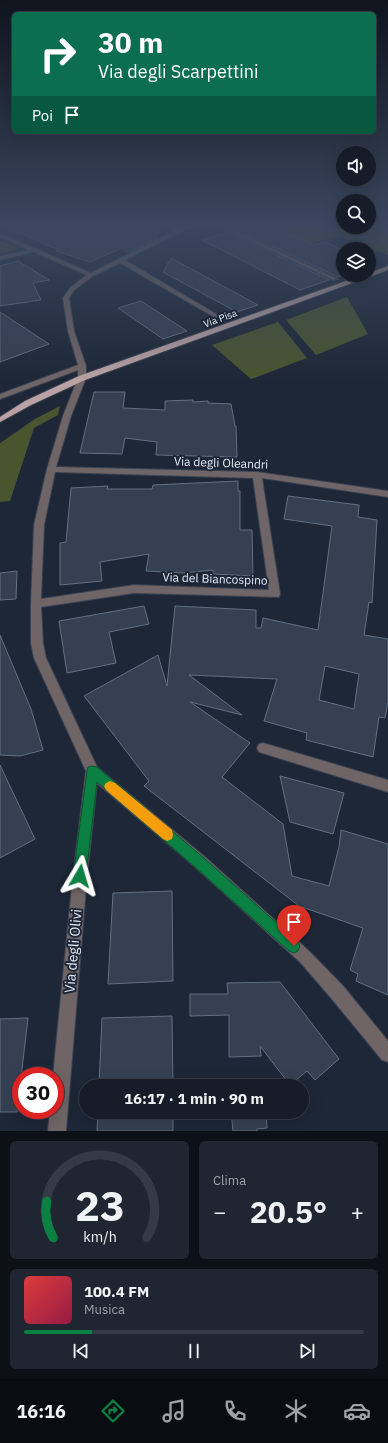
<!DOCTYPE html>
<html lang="it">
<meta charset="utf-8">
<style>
:root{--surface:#161d29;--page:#1f2631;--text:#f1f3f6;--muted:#9ea2a8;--line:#353b46;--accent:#0b8043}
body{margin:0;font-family:"IBM Plex Sans",sans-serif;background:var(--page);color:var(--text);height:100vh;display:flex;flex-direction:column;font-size:15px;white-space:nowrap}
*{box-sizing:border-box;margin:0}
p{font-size:13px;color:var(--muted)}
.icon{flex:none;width:22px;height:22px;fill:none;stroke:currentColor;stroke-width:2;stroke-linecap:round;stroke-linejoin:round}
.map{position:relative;height:1131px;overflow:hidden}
.side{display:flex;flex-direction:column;gap:10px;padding:10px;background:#0c1017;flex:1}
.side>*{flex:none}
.guide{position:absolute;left:12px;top:12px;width:364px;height:122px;border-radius:6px;box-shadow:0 4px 16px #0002,0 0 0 1px var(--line);background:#0b6e4f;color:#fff;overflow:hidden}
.fabs{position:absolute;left:336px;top:146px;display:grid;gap:8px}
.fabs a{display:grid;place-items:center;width:40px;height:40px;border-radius:50%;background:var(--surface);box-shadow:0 4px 16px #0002,0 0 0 1px var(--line);font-size:20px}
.speed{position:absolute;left:12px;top:1067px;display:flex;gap:8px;font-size:20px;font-weight:700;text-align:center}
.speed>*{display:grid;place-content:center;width:52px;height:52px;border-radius:50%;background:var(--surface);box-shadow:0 4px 16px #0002,0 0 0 1px var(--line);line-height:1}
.speed .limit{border:6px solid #d22;background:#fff;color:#111}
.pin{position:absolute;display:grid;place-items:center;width:34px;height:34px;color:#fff;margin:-41px -17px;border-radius:50% 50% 50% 0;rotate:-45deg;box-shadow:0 0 4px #0007}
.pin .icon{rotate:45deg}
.me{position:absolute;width:44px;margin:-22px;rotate:7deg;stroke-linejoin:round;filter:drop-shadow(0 0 3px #0008)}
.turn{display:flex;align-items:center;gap:14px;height:84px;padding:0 20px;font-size:18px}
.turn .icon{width:52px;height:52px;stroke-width:2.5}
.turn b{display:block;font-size:28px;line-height:34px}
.then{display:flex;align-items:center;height:38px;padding:0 20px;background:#0003;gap:8px;font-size:15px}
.big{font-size:30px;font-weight:700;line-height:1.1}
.side .widget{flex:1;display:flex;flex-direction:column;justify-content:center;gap:6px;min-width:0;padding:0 14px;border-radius:6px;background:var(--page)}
.side .dial{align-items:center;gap:0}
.dial svg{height:104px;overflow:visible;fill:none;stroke:var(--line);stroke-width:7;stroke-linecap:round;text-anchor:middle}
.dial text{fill:var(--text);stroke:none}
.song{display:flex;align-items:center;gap:12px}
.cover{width:48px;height:48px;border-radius:6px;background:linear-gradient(135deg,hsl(0 70% 55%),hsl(340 70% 35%))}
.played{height:4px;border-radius:2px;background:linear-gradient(90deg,var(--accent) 20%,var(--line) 20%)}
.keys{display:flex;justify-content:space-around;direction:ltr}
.heat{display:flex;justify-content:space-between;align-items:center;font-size:22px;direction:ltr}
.side .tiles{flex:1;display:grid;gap:10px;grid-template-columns:1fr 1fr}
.widget:last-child{grid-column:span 2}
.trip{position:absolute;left:79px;top:1079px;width:230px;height:40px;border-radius:20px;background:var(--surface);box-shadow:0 4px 16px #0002,0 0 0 1px var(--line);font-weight:700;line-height:40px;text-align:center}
.menu{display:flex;height:64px;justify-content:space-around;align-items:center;background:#090c10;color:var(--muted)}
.menu .icon{width:28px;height:28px}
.menu .on{color:var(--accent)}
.menu b{font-size:18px;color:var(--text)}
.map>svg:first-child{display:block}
.green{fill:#49552f}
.building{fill:#354152;stroke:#637083;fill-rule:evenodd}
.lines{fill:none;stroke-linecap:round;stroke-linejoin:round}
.minor-casing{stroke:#394252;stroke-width:2}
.major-casing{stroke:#394252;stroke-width:2}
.minor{fill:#706566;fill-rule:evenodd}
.major{fill:#baa2a4;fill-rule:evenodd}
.route{fill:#0b8043;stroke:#07532c}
.slow{fill:#f59e0b}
.labels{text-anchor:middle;stroke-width:4;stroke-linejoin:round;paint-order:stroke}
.far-street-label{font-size:10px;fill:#e3eaf5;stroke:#1d2737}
.street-label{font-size:12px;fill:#e3eaf5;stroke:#1d2737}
.near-street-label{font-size:14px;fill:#e3eaf5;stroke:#1d2737}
</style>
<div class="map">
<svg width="388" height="1131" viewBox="0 0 388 1131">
<rect width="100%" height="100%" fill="#1d2737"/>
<!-- green -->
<path class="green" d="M305,223H343V227H369V223H383L388,224V255L337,236L298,248L267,239L308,224Z
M0,240L17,247L18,249L0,254Z
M347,297L368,334L316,355L286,320Z
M278,322L307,358L251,379L212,345Z
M60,406L58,415L34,428L10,501L0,502V443L35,419Z"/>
<!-- building -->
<path class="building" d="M0,223H130L159,232L156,239L129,252L122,248L90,262L56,251L59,250L0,225Z
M259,223H264L314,245L325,242L343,250V275L338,277L237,230Z
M228,232L329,280L300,290L202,240Z
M171,258L258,305L237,312L163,272Z
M18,261L49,280L33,283L41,300L0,306V266Z
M141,301L187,331L163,339L118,308Z
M0,312L49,344L0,362Z
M94,392H125L123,408L165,410V401L193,400V402L208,401V403L231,404L235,426H236L237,457L156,455L157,442L125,438L122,454L80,453Z
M238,481V491H240V530H252L253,576L213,574V570L183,573L146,571L149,554L100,562L102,581L60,585V543L66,542L71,488L108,486L107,489H152L153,485Z
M288,496L359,505L358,517L377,520L372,603L369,602L364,635L388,639V702L385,718L379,717L373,757L306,740L307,733L264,721L277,679L189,675L242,715L190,702L250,743L222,777L283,824L292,876L329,886L339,847L341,830L388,844V995L356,981L358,974L350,970L363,928L299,906L144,786L149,781L84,696L158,655L167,686L175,606L256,610V628H261L263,618L318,630L332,526L284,519ZM325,666L359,674L354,709L319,700Z
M17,571L16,599L0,600V573Z
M144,606L149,624L109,632L116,663L67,673L59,621Z
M0,635L31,709L43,750L20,756L0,755Z
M0,765L35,839L0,858Z
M280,776L344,793L333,834L290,822Z
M172,891L173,981L108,984L113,893Z
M280,982L339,1059L315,1080L307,1071L290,1085L260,1046L261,1056L229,1057V1015L190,1016V994H228L227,983Z
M172,1016L173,1086H99L102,1018Z
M28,1018L17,1112H0V1019Z
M98,1112H173V1131H97Z
M231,1112H266L267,1128L257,1129V1131H233Z"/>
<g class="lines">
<defs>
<path id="minor" d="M153,223H161L180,228L191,223H198L125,260L221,317L216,318L120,263L93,276L74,290L69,298L74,331L86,366V378L71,416L56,467L257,472L388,491V497L262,478L280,594L279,597L134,593L41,607L43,643L46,658L97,767L205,857L310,952L344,987L388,1041V1062L382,1060L332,999L300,962L195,867L97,783L87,876L66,1131H48L50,1110H55V1076H53L73,876L86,771L34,658L31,643V604L34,525L47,469L63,416L78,378V370L0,399V394L78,365L68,331L63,298L70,288L87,275L34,252L0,260V256L29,250L0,237V233L91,273L176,230ZM55,472L253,478L269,590L134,585L41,599L44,525Z
M212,223H219L338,279L333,280Z
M263,743L388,780V792L259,752L257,748L259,744Z"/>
<path id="major" d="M388,266V270L85,380L31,405L0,422V417L25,401L79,376L363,275H369V273Z"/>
</defs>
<!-- minor casing -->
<use href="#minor" class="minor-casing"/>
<!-- major casing -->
<use href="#major" class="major-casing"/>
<!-- minor -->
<use href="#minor" class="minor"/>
<!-- major -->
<use href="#major" class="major"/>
</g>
<!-- sky -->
<linearGradient id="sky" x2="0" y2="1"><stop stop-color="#10151e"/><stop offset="0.59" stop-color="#3a475e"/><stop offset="1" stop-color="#3a475e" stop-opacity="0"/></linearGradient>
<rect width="388" height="381" fill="url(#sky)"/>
<!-- route -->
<path class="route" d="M92,766L97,767L204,858L298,942L300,946L298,951L294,953L289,951L195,867L97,782L86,876L84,881L80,883L75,881L73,876L87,771L88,767Z"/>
<!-- slow -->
<path class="slow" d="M110,781L115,783L172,830L173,835L172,839L167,841L163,839L106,790L104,786L106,783Z"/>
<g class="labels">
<!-- far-street labels -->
<g class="far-street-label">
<text transform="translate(220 318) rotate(-20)" y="4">Via Pisa</text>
</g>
<!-- street labels -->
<g class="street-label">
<text transform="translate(221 463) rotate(2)" y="4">Via degli Oleandri</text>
<text transform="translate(215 579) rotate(2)" y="4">Via del Biancospino</text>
</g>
<!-- near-street labels -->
<g class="near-street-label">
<text transform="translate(73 951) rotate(-85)" y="5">Via degli Olivi</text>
</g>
</g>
</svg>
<div class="fabs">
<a><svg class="icon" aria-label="sound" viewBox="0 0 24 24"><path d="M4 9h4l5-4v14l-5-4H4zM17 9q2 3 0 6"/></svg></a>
<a><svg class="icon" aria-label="search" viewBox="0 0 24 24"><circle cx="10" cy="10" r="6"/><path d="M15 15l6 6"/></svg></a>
<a><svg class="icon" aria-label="layers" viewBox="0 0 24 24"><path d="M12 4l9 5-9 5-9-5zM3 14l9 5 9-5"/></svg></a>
</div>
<div class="speed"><div class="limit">30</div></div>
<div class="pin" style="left:294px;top:946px;background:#d93025"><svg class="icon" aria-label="arrive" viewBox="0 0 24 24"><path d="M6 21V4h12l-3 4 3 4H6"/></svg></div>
<svg class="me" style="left:80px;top:876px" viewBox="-20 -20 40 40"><path d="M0-17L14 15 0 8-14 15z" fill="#0b8043" stroke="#fff" stroke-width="4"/></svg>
<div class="trip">16:17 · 1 min · 90 m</div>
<div class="guide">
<div class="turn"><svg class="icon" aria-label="right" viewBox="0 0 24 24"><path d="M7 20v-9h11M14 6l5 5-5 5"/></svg><div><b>30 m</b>Via degli Scarpettini</div></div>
<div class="then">Poi<svg class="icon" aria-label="arrive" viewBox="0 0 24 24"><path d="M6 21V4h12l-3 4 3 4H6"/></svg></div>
</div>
</div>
<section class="side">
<div class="tiles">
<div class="widget dial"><svg viewBox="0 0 100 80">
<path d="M14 69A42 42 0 1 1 86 69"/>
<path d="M14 69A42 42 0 0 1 9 41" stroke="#0b8043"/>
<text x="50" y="56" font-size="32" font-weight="700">23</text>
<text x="50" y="72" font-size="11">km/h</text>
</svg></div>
<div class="widget"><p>Clima</p>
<div class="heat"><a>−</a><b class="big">20.5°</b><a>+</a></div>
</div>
<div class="widget">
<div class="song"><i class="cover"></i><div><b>100.4 FM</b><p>Musica</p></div></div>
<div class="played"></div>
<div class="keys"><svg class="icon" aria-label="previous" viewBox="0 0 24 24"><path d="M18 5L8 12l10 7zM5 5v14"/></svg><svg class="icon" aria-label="pause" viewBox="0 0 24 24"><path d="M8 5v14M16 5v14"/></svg><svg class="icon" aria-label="next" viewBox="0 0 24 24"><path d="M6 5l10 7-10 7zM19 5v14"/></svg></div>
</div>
</div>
</section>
<nav class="menu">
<b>16:16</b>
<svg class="icon on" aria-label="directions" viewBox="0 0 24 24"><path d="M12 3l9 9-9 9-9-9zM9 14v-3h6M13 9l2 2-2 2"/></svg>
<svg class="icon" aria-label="music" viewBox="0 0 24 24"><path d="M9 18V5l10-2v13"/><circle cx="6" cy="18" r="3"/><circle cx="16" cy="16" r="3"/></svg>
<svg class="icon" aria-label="phone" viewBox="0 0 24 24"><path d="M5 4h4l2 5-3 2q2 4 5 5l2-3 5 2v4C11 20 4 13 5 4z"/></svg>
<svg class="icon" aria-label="climate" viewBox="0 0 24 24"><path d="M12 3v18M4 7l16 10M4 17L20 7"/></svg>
<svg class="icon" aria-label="car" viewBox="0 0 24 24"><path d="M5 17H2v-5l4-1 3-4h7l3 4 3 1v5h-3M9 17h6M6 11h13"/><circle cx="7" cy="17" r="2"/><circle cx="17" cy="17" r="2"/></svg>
</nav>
